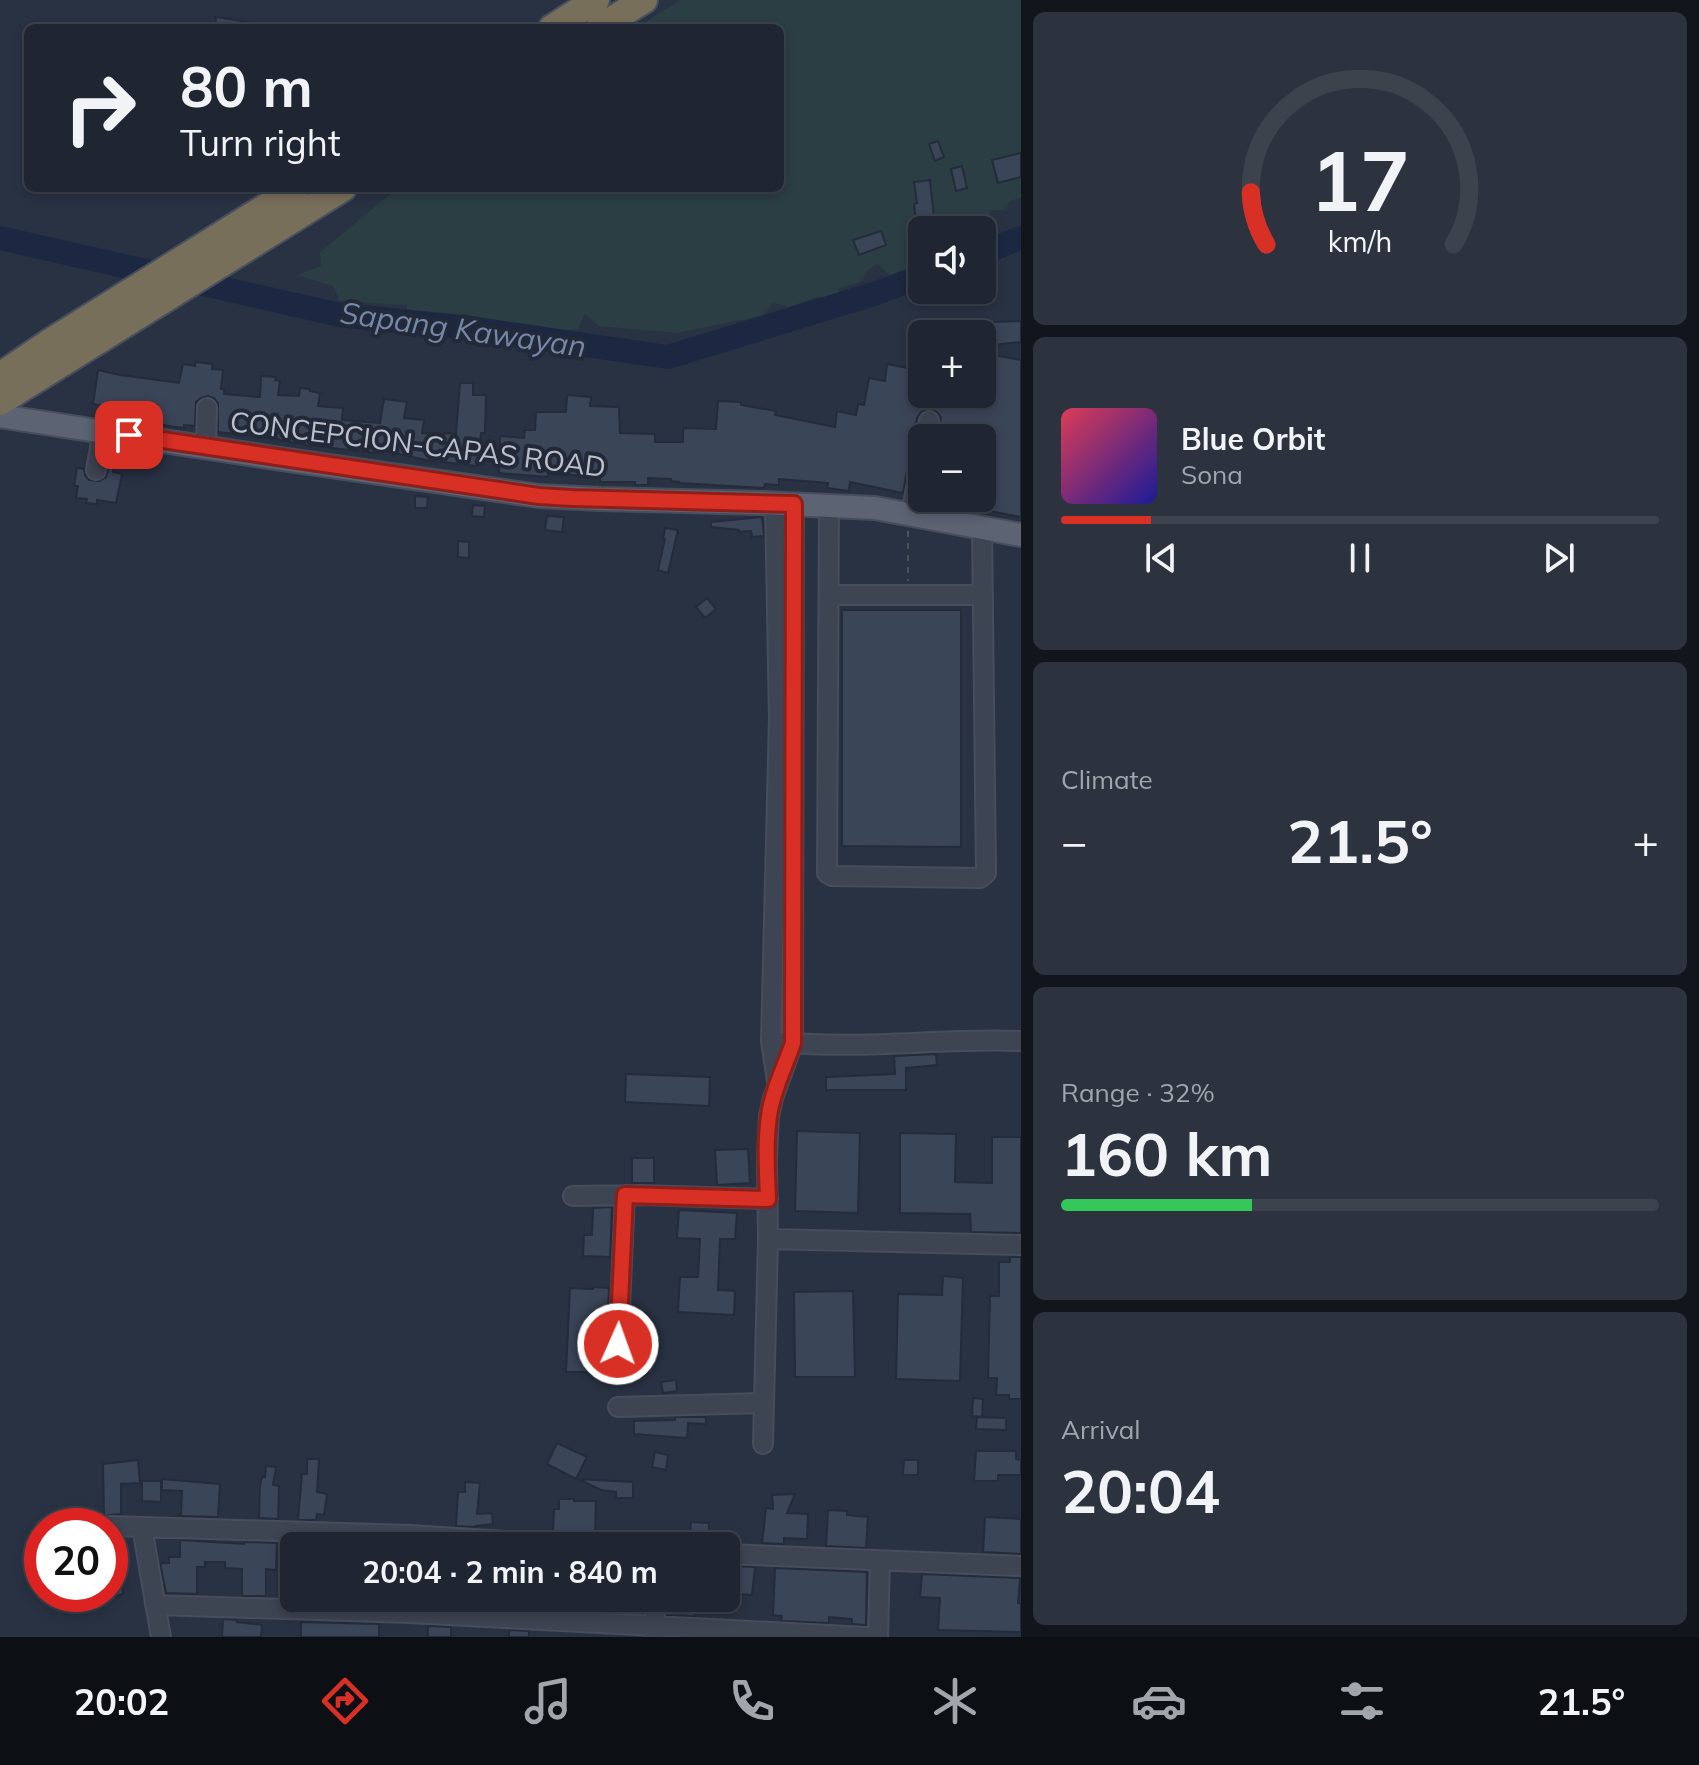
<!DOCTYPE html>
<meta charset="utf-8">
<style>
:root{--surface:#1f2632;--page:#2c323e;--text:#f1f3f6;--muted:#a1a5ac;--line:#3c434d;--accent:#d93025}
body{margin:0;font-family:Mulish,sans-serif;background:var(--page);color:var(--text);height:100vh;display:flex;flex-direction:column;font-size:30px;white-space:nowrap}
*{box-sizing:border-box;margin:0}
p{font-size:26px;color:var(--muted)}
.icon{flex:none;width:44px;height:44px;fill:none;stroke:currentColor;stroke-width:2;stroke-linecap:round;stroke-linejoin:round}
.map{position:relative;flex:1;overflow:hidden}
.sheet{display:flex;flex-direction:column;gap:12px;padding:12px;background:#11151c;width:678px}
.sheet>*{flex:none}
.top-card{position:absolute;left:24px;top:24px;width:760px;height:168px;border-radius:12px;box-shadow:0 4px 12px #0003,0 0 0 2px var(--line);background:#1f2632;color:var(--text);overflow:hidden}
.controls{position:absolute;left:908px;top:216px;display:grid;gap:16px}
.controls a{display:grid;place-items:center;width:88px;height:88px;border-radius:12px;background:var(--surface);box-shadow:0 4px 12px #0003,0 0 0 2px var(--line);font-size:40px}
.speed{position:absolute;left:24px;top:1508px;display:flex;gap:16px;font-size:40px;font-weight:700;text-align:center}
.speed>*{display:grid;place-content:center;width:104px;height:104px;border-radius:50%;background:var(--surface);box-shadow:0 4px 12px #0003,0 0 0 2px var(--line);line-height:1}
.speed .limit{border:12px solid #d22;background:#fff;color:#111}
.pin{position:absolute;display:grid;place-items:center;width:68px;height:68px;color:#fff;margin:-34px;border-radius:16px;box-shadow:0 4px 12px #0006}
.me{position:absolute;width:88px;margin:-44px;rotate:2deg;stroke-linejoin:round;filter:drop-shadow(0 0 6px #0008)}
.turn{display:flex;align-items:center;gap:28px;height:168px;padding:0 24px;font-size:36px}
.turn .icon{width:104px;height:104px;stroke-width:2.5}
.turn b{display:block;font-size:56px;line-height:68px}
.big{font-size:60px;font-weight:700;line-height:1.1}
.sheet .tile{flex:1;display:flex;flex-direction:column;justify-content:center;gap:12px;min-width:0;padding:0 28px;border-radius:12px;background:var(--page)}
.sheet .dial{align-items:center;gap:0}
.dial svg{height:208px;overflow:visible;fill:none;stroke:var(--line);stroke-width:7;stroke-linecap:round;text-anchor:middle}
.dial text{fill:var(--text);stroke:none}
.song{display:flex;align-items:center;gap:24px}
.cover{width:96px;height:96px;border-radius:12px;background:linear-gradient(135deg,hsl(350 70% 55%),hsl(240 70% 35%))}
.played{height:8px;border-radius:4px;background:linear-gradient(90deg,var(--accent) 15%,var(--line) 15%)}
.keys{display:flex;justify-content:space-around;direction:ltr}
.heat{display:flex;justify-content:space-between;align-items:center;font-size:44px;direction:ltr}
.charge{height:12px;border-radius:6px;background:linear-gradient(90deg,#34c759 32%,var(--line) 0)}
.trip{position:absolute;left:280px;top:1532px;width:460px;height:80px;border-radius:12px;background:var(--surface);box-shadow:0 4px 12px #0003,0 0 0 2px var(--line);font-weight:700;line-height:80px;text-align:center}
.menu{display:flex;height:128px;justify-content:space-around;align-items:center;background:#0c0f14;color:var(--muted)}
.menu .icon{width:56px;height:56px}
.menu .active{color:var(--accent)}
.menu b{font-size:36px;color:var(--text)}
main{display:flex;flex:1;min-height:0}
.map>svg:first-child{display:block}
.green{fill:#2b3e44}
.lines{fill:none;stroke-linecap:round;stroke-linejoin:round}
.river{stroke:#1c2841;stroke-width:24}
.building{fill:#3b4558;stroke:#242b3a;stroke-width:2}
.minor-casing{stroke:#474d5c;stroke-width:22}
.major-casing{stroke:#474d5c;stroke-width:26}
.highway-casing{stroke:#484f5d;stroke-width:30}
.path{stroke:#44575b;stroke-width:2;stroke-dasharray:6 6;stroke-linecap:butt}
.minor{stroke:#3d4452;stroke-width:18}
.major{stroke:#5c6372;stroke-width:22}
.highway{stroke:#786f5b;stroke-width:26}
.route-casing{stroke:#8d1f18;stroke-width:20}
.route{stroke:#d93025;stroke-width:14}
.labels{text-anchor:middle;stroke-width:8;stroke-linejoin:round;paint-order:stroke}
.street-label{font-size:28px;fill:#bbc0cc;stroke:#222938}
.water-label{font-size:30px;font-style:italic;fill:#7687a8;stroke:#222938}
</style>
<main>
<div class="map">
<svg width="1021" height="1637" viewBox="0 0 1021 1637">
<rect width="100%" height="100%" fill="#293243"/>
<!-- green -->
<path class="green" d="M680,0H1021V198L1010,201L1004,210H991L987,218L991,226L982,235V230H922V246L918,247L903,278L897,281L877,264L868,270L860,282L839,288L837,300L825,304L820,296L789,307L773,303L761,316L676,333L599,326L585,314L578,329L546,332L527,327L524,331H516L515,325L506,321L494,328L466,314L456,316L407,315V305L340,301L333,286L297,275L321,266L320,252L398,188H780V28H636Z"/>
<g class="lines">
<!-- river -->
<path class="river" d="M0,238L340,315L470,328L668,357L877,293L922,276
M982,253L1021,238"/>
</g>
<!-- building -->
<path class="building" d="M216,17L248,22V28H215Z
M938,141L944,157L935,161L929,144Z
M1021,153V177L998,183L992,160Z
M962,166L967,188L956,191L951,169Z
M930,180L934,218L916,221L914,204L917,203L914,182Z
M881,231L886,245L859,255L853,240Z
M1021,321V342L982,346V334H973L972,323Z
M911,346L922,347V394L982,396V353L1021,360V517L949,503V498H982L984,475H982V438H937L941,418L938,413L931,409L921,412L917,418L913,436L917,446L910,455L903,493L850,482L849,491L827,488L828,483L779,479V485L765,484L764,488L679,483V482L671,481V479L648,478V485H635V482H600V476L548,474V477L499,473L500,436L524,438L525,430H535L536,412H566L567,395L591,397L590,406L619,407L620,433L655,434V442H683V428L716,429L718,401L741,402V405L776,411L775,415L835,427L837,411L856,415L858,404L864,405L869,378L885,381L887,364L908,368Z
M195,362L213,364L212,369L223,370L221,389H224V394L258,397H260L261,376L276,377L275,380L280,381L278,395L299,396L300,388L310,389V391L320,393L318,406L343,408L342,420L380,423L384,399L407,402L404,418L424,420L422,433L444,435V433L456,434L460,383H473V395H486L485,433H481L477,466L426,460L376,449L375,453L306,445L279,440V439L218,432V403L214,398L208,396L201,398L196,402L195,426L184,425V428L155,424L157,405L132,402L131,413L117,410V408L93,404L98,370L120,375L179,383L183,364L195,366Z
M109,465L114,466L113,472L122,474L116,503L97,500V504L86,503L87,499L76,498L78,486H74L77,468L84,469L85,475L89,480L99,481L106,477Z
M415,496L428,497L427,508H415Z
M473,505L485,506L484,517L472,516Z
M547,516L564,517L562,532L545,530Z
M762,517L764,536L752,537L751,531L739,532V530L711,527V522Z
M665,528L678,530L668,573L658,570L665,539H663Z
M458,541L469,542V558L458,557Z
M707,598L716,609L705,618L696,607Z
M842,610H961V847L842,846Z
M936,1054L937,1065L906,1068V1090H826V1077L895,1074L894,1056Z
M626,1074L710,1077L709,1106L625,1102Z
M797,1131L860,1133L858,1213L795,1211Z
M900,1133L956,1134L955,1182L992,1183V1137H1021V1233L971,1232L970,1214L900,1213Z
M748,1149L750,1183L717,1185L715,1150Z
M632,1158H654V1183H632Z
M612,1207L610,1257L583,1256L584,1235H592L593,1208Z
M679,1210L737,1213L735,1239H720L718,1290L735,1291L734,1315L678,1312L680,1277H698L700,1239L677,1238Z
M1010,1257H1021V1399H1009V1395H996L997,1378H988L990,1296H999V1262H1010Z
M943,1276L963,1278L960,1381L896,1379L898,1294L942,1295Z
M593,1287L609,1288L605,1372H566L570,1288L593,1289Z
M853,1291L855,1377H795L794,1292Z
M676,1380L677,1391L663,1393L661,1382Z
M973,1398L983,1399L982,1417L972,1416Z
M675,1417H706V1424L688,1423L687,1438L634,1434V1421L675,1420Z
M977,1417L1006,1418V1430L976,1429Z
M557,1443L587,1457L576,1479L547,1464Z
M976,1451H1016V1459L1021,1460V1475H998V1481H974Z
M655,1452L668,1455L666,1470L652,1467Z
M307,1459H319L317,1492L327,1494L324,1515L317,1514L316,1520H298L302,1474H307Z
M138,1460L140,1483L121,1484V1514L104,1516L103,1464Z
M904,1460H918V1475H903Z
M266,1466L276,1467L273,1485L279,1486L278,1519L259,1518L260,1485L262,1477H265Z
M162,1479L220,1484L218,1517L179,1516L181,1514L182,1491L162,1490Z
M578,1479L633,1482V1498H616V1492L601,1490Z
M142,1481H161V1502L142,1501Z
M465,1482L480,1483L477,1514L492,1513L493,1524L476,1526V1527L456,1526L458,1492H465Z
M795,1494L787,1513L808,1514L807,1539L784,1538V1544L762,1543L766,1508L773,1509L772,1495Z
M559,1499H574V1501H596L595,1537L553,1532L554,1509H559Z
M828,1510L847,1511V1515L868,1517L866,1548L826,1546Z
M985,1517L1021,1519V1554L983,1552Z
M691,1522L709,1523V1538L690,1537Z
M110,1538H122V1559H120L122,1569L123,1594L110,1597Z
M180,1540L244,1544V1542L277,1543L276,1570L266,1569V1596H242V1569L225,1568V1562H205V1567H197V1594L166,1593L160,1563H169V1557H180Z
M734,1566L755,1567L752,1595L726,1593V1572L733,1573Z
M775,1568L867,1572L866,1625L852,1624V1619L829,1617V1623L781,1621L782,1616L773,1615Z
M922,1574L1020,1578L1018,1603L1021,1604V1632L938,1630L940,1598L920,1597Z
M454,1598H529V1607L453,1603Z
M591,1598H644L643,1613L591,1611Z
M668,1601L695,1603V1616L667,1615Z
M223,1619L237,1620V1622L262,1625L261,1637H222Z
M301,1622L379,1624V1637H301Z
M428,1626L451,1627V1637H428Z
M509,1630L529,1631V1637H509Z"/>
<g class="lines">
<defs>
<path id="minor" d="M925,438L929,421
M206,447L207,408
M96,470L103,431
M775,504L779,718L771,1041L777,1081
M829,506L827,873L832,876L980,878L986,873L982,528
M911,514L922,457
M829,595H983
M782,1042C860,1050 942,1038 1021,1041
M573,1196L642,1195L768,1199
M768,1239L1021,1245
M617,1375L625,1195
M618,1407L762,1403
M763,1444L768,1239L767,1158L769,1116L773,1098L793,1043L794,504
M110,1526L410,1535L582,1546
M142,1527L161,1637
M726,1554L1021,1566
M155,1605L409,1613L866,1637
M654,1637L656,1598
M878,1637L880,1561"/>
<path id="major" d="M0,416L281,459L539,496L601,499L763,503L875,508L1021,535"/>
<path id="highway" d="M552,28L596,0
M599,28L644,0
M0,376L50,342L296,188
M0,402L343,188"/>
</defs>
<!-- minor casing -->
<use href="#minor" class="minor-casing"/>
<!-- major casing -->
<use href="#major" class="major-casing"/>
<!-- highway casing -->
<use href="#highway" class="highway-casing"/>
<!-- path -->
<path class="path" d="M908,531V581"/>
<!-- minor -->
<use href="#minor" class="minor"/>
<!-- major -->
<use href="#major" class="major"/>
<!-- highway -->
<use href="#highway" class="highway"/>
</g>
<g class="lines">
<defs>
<path id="route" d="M129,435L539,496L572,498L794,504L793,1043C785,1066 772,1092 769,1116C765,1143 767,1171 768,1199L625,1195L618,1344"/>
</defs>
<!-- route casing -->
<use href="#route" class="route-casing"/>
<!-- route -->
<use href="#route" class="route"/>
</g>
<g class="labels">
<!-- street labels -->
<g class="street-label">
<text transform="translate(418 444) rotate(7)" y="10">CONCEPCION-CAPAS ROAD</text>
</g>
<!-- water labels -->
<g class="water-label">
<text transform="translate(463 330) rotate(8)" y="10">Sapang Kawayan</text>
</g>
</g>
</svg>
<div class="controls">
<a><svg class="icon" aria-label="sound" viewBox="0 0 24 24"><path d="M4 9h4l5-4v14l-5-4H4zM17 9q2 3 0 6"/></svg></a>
<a>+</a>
<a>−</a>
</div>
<div class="speed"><div class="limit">20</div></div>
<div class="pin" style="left:129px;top:435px;background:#d93025"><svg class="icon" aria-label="arrive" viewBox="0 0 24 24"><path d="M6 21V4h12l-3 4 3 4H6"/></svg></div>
<svg class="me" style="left:618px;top:1344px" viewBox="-20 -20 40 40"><circle r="17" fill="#d93025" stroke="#fff" stroke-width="3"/><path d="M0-11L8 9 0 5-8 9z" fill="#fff"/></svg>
<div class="trip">20:04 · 2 min · 840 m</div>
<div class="top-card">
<div class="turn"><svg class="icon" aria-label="right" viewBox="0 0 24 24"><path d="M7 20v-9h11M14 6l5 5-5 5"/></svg><div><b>80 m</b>Turn right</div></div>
</div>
</div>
<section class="sheet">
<div class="tile dial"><svg viewBox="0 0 100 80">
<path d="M14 69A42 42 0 1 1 86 69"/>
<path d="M14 69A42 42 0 0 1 8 49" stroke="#d93025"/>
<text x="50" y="56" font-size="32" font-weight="700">17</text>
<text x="50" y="72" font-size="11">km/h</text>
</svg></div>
<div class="tile">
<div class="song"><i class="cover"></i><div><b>Blue Orbit</b><p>Sona</p></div></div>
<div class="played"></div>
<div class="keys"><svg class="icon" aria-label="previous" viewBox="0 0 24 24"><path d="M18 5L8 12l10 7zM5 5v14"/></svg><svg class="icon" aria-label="pause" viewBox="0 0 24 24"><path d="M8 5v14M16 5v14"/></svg><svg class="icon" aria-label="next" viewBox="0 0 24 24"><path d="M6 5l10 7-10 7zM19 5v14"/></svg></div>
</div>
<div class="tile"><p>Climate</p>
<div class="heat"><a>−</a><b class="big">21.5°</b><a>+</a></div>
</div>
<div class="tile"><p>Range · 32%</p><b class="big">160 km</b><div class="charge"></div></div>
<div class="tile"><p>Arrival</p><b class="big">20:04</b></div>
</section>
</main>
<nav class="menu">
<b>20:02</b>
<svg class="icon active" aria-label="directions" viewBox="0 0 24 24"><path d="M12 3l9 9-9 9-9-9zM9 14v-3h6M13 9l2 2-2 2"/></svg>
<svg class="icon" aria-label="music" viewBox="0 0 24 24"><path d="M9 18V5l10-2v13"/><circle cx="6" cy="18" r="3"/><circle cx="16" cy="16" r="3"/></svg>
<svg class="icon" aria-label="phone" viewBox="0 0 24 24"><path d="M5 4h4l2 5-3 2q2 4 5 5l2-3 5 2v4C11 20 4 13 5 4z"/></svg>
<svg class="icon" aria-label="climate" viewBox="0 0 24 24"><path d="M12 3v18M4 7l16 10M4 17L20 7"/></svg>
<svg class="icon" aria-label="car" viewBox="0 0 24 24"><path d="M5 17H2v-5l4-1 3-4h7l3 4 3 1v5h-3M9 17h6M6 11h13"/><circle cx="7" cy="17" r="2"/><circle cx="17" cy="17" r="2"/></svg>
<svg class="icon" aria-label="filters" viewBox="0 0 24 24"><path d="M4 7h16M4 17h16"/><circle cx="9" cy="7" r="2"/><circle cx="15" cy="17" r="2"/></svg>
<b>21.5°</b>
</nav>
